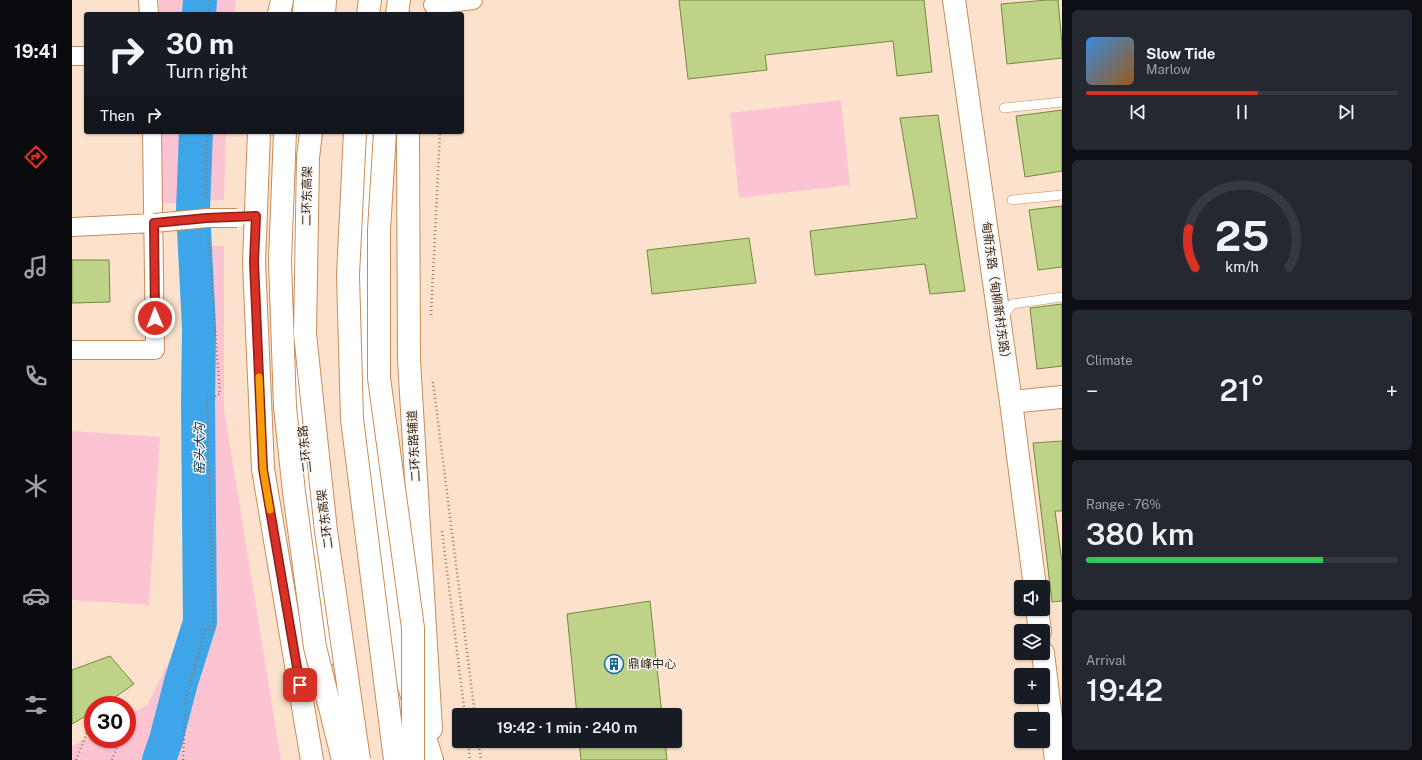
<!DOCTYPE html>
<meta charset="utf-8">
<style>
:root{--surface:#171b24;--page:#242831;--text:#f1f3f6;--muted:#9ea1a6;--line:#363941;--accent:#d93025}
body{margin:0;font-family:"Public Sans","Noto Sans SC",sans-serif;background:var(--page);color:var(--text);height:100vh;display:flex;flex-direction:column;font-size:15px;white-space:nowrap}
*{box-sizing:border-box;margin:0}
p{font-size:13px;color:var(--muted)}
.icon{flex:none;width:22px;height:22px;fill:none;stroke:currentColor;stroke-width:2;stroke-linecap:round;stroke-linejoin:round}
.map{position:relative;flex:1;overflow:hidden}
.details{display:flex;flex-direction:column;gap:10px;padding:10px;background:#0d0f14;width:360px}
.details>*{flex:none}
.top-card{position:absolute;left:12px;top:12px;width:380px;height:122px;border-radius:4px;box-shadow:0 1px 3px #0004;background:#171b24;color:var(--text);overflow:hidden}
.buttons{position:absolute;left:942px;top:580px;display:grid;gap:8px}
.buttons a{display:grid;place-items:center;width:36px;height:36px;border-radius:4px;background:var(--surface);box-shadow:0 1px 3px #0004;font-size:20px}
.speed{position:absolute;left:12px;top:696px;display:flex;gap:8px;font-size:20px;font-weight:700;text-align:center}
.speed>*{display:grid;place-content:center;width:52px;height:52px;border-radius:50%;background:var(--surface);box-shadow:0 1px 3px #0004;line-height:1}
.speed .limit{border:6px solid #d22;background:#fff;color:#111}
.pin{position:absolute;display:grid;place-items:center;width:34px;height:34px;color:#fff;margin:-17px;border-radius:8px;box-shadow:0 2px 6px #0006}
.me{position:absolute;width:44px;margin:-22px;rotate:359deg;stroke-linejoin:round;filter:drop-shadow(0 0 3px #0008)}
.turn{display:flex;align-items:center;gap:14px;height:84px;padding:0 16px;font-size:18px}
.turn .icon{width:52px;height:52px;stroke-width:2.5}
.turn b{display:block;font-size:28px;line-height:34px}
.then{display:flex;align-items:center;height:38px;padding:0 16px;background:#0003;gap:8px;font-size:15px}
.big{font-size:30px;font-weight:600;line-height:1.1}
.details .widget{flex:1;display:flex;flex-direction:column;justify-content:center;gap:6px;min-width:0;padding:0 14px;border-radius:6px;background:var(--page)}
.details .dial{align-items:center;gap:0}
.dial svg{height:104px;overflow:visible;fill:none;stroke:var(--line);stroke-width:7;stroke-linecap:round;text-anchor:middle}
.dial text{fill:var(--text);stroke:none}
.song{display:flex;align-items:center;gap:12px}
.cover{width:48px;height:48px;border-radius:6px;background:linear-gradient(135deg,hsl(210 70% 55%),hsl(30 70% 35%))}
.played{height:4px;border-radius:2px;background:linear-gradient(90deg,var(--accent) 55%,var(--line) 55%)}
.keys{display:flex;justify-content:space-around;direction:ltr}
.heat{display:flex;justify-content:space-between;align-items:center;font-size:22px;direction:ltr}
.charge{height:6px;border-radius:3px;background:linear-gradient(90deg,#34c759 76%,var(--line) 0)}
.trip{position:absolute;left:380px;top:708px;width:230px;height:40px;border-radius:4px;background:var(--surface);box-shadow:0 1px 3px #0004;font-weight:600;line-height:40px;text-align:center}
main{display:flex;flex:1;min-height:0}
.menu{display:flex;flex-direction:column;width:72px;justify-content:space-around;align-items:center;background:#090b0e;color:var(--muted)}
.menu .icon{width:28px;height:28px}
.menu .on{color:var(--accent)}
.menu b{font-size:18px;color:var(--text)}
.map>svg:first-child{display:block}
.green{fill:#fcc4d3}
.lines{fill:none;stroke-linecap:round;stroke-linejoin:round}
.river{stroke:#3ea6e8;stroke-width:34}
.building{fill:#bfd388;stroke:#76883f}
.lane-casing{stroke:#c88c57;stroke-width:10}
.street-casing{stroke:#c88c57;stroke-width:20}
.secondary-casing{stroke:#c88c57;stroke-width:24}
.highway-casing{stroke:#c88c57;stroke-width:24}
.path{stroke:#937b65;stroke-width:2.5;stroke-dasharray:1 3;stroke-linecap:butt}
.lane{stroke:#fff;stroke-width:9}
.street{stroke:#fff;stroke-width:18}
.secondary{stroke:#fff;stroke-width:22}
.highway{stroke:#fff;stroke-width:22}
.street-bridge-casing{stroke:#c88c57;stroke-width:20;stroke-linecap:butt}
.highway-bridge-casing{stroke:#c88c57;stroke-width:24;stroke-linecap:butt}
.street-bridge{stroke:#fff;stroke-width:18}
.highway-bridge{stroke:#fff;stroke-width:22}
.route-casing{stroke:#8d1f18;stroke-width:10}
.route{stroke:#d93025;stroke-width:7}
.slow{stroke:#f59e0b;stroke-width:7}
.labels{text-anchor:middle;stroke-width:3;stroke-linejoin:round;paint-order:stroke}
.street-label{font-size:12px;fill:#3c240e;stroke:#f4f4f4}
.poi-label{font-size:12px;fill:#3c240e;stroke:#f4f4f4;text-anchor:start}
.water-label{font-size:13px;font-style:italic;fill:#0c3752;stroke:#f4f4f4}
</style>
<main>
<nav class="menu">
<b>19:41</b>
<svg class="icon on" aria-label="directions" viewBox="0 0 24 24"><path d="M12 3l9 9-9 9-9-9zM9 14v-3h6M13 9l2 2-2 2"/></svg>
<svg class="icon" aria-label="music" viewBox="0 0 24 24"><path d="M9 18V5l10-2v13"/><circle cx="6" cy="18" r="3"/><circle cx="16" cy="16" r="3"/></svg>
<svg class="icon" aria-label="phone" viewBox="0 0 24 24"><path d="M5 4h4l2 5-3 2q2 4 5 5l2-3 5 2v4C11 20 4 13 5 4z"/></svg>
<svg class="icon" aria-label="climate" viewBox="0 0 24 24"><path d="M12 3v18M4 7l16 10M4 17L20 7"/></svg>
<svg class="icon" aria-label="car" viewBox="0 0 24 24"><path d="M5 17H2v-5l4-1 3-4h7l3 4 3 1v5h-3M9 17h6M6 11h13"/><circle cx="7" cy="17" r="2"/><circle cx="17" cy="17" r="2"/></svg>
<svg class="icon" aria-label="filters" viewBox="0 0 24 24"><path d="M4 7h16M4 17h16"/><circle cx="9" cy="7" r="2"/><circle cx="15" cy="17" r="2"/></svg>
</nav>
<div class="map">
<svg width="990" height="760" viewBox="0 0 990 760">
<rect width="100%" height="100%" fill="#fce2cd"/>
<!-- green -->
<path class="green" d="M87,0H164L162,14H87Z
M769,100L778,185L667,198L658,113Z
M87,132H154L152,200L87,204Z
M113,244L152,246V408L209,760H0V746L21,735V739H55V716L75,705L117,622H138Z
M0,431L88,437L77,605L0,600Z"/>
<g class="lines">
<!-- river -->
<path class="river" d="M127,14L128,0
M87,760L94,740L109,682L128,622L126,403L127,328L121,210L124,132"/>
</g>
<!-- building -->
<path class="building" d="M607,0H852L860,72L825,76L821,41L693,55L695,70L616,79Z
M975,0H986L990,44V58L935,64L929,4Z
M990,110V171L953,177L944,116Z
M866,115L893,291L858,294L853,264L743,275L738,231L845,218L828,118Z
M990,206V267L966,270L957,210Z
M677,238L684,283L580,294L575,250Z
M0,260H37L38,302L0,303Z
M990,304V366L965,369L958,308Z
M990,441V511H983L990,562V601L980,602L961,443Z
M578,601L590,715H505L495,614Z
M38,656L62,684L32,705H21V712L0,724V670Z
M507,741H593L595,760H509Z"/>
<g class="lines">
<defs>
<path id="lane" d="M932,108L990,102
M940,200L990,195
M930,319L940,304L990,297"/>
<path id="street" d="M76,0L77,14
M361,5L401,0
M0,56H14
M0,227L82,223
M0,350H83L80,132"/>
<path id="secondary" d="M882,0L939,402L963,587
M939,402L990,397
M965,609L968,631
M971,653L984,760"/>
<path id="highway" d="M207,14L210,0
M232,14L233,0
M252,14L253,0
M296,14L298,0
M325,14L327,0
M187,132L182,262L191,469L240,760
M224,132L222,170L220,327L255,649L242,678
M301,132L291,320L312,515L331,667L360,760
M336,132L337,360L359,729"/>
</defs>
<!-- lane casing -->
<use href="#lane" class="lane-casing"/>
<!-- street casing -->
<use href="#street" class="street-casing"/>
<!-- secondary casing -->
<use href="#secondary" class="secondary-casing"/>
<!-- highway casing -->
<use href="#highway" class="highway-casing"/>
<!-- path -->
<path class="path" d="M136,14L137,0
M135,132V199
M359,315L368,132
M361,382L403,715
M370,531L393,715
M396,741L398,760
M406,741L409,760
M4,760L21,718
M40,760L48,739
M111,760L114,697L133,630L142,629L135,399L148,394L136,236"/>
<!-- lane -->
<use href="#lane" class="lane"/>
<!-- street -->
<use href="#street" class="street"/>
<!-- secondary -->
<use href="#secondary" class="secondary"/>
<!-- highway -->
<use href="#highway" class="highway"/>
<defs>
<path id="street-bridge" d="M82,223L135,218H165"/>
<path id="highway-bridge" d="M213,132L208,261L213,407L222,492L243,647L271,760
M239,132L236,158L233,334L254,531L287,760
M283,132L276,275L280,419L323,760
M313,132L307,230V378L341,628V760"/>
</defs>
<!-- street-bridge casing -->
<use href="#street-bridge" class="street-bridge-casing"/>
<!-- highway-bridge casing -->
<use href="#highway-bridge" class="highway-bridge-casing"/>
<!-- street-bridge -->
<use href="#street-bridge" class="street-bridge"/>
<!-- highway-bridge -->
<use href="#highway-bridge" class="highway-bridge"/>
</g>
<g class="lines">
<defs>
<path id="route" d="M83,318L82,223L135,218L184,216L182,262L191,469L228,685"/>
</defs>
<!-- route casing -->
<use href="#route" class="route-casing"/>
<!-- route -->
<use href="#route" class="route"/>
<!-- slow -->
<path class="slow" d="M187,377L191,469L198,510"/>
</g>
<!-- icons -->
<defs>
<symbol id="building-ring" viewBox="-11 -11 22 22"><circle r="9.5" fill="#f4f4f4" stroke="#15699a" stroke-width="1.5"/><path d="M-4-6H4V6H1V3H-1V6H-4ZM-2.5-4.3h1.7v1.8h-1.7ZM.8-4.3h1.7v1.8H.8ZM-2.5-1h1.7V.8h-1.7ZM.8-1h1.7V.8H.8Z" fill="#15699a"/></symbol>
</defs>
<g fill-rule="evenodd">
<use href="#building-ring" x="531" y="653" width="22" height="22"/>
</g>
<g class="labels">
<!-- street labels -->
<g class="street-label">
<text transform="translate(235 196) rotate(-89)" y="4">二环东高架</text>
<text transform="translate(924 293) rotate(82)" y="4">甸新东路（甸柳新村东路）</text>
<text transform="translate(342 446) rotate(-93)" y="4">二环东路辅道</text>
<text transform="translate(233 449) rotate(-96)" y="4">二环东路</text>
<text transform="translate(253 519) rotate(-97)" y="4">二环东高架</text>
</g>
<!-- poi labels -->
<g class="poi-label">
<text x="556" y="668">鼎峰中心</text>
</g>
<!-- water labels -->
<g class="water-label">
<text transform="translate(127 449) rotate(-90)" y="5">窑头大沟</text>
</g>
</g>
</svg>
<div class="buttons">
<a><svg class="icon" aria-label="sound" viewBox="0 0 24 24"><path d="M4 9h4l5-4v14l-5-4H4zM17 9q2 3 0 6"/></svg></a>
<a><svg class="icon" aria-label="layers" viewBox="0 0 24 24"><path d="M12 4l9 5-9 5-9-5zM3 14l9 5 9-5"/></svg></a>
<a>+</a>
<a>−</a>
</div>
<div class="speed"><div class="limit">30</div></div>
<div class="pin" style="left:228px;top:685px;background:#d93025"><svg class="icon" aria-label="arrive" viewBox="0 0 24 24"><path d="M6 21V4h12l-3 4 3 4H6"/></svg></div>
<svg class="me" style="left:83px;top:318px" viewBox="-20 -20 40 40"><circle r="17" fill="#d93025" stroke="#fff" stroke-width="3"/><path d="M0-11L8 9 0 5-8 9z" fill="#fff"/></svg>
<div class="trip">19:42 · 1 min · 240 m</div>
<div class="top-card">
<div class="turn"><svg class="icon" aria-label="right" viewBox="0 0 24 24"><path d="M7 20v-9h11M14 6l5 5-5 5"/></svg><div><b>30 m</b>Turn right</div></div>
<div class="then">Then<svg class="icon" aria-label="right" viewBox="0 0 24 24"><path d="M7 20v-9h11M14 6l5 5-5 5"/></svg></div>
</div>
</div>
<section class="details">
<div class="widget">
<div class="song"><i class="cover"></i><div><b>Slow Tide</b><p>Marlow</p></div></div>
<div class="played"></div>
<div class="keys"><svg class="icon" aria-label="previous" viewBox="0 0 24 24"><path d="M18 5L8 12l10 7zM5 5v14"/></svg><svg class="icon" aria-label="pause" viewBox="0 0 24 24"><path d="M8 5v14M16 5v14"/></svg><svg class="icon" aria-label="next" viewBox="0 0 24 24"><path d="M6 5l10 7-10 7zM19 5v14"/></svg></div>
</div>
<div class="widget dial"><svg viewBox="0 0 100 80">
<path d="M14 69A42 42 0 1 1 86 69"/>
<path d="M14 69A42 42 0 0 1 9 39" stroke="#d93025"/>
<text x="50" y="56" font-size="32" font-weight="700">25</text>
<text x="50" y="72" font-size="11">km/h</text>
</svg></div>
<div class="widget"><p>Climate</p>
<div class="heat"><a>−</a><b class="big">21°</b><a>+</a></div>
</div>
<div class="widget"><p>Range · 76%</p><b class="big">380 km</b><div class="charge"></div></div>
<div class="widget"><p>Arrival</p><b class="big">19:42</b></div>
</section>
</main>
